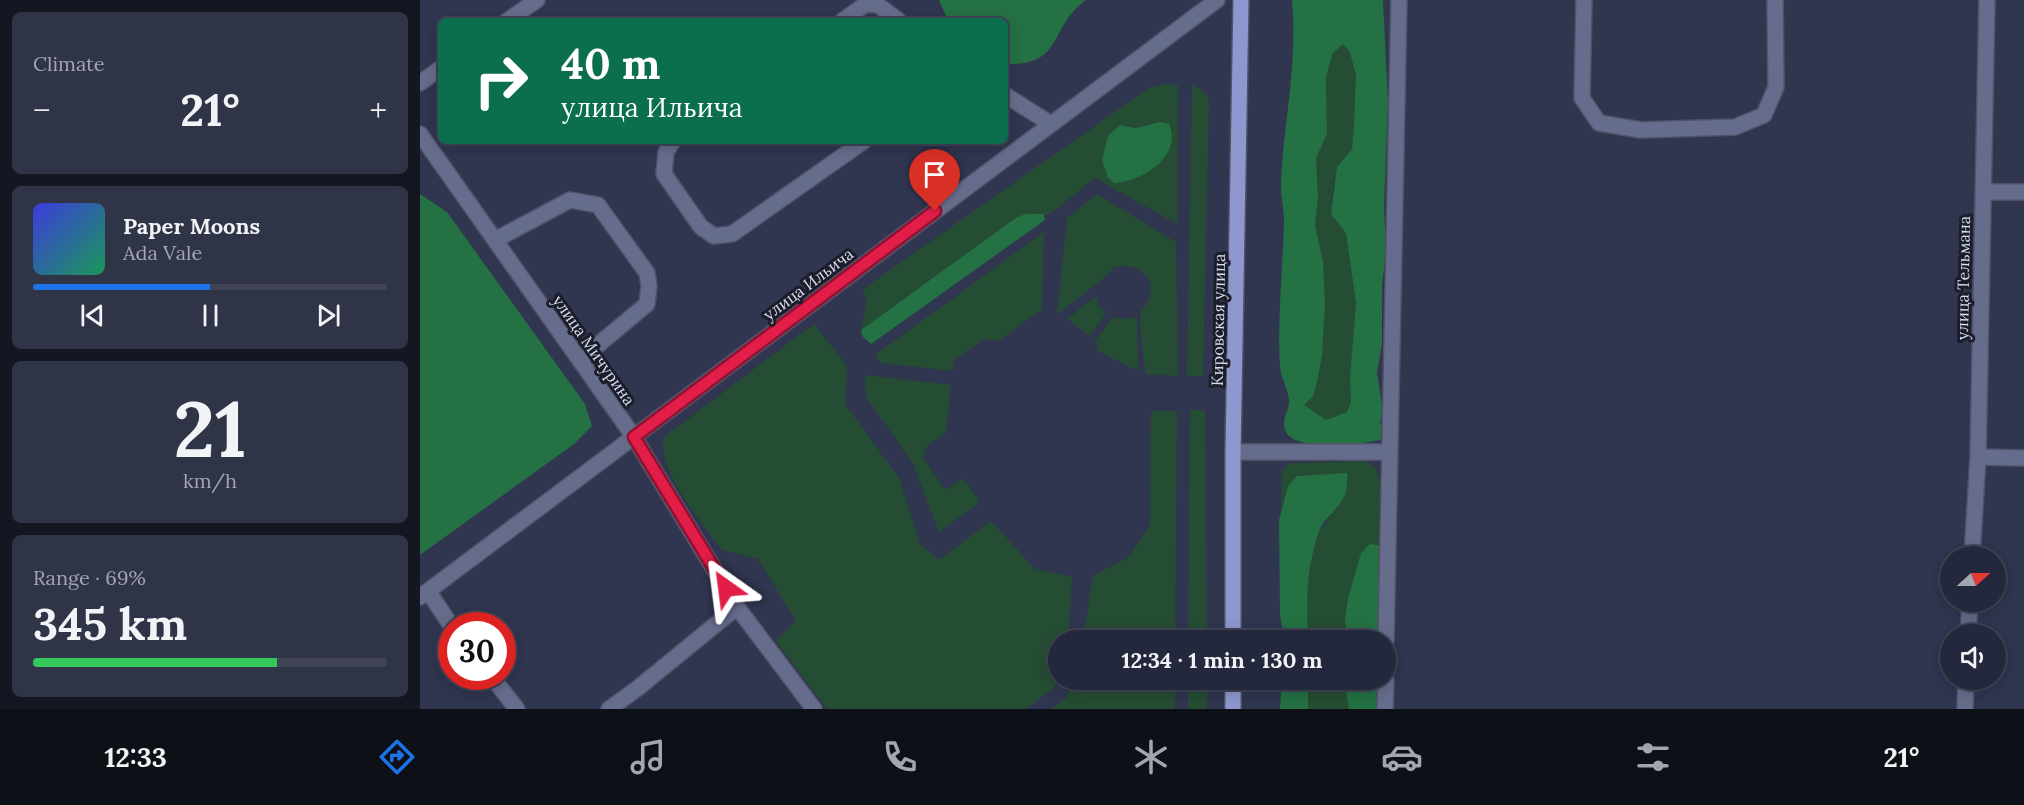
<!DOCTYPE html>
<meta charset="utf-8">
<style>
:root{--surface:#24283c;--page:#303447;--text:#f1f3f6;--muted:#a3a6af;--line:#414456;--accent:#1a73e8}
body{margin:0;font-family:Lora,serif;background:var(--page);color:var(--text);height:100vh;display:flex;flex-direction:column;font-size:22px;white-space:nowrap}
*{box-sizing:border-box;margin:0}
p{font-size:20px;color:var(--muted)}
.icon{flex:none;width:33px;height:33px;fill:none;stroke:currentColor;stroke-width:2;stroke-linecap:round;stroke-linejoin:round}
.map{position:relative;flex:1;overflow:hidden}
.sheet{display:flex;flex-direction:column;gap:12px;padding:12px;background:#141621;width:420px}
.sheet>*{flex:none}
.guide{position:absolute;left:18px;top:18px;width:570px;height:126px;border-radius:9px;box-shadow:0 3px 15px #0003,0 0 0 2px var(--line);background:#0b6e4f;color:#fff;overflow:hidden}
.needle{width:39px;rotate:69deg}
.fabs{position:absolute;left:1520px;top:546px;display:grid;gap:12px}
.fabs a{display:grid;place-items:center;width:66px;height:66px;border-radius:50%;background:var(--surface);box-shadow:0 3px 15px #0003,0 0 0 2px var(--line);font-size:30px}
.speed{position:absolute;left:18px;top:612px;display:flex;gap:12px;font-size:30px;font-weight:700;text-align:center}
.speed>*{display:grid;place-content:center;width:78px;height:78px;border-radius:50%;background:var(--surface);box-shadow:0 3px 15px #0003,0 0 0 2px var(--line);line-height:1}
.speed .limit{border:9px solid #d22;background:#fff;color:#111}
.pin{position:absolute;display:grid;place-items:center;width:51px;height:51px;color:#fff;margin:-62px -26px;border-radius:50% 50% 50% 0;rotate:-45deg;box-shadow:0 0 6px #0007}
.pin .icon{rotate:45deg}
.me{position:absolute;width:66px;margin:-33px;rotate:329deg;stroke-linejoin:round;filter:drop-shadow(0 0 4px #0008)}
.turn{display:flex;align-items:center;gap:21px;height:126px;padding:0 24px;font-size:27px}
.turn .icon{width:78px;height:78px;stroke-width:2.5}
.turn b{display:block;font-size:42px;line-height:51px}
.big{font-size:45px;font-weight:700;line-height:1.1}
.sheet .card{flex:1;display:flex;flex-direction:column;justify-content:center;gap:9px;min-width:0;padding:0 21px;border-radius:9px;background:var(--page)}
.sheet .dial{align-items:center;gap:0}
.dial b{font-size:78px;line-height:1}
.song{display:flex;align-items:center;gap:18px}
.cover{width:72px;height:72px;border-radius:9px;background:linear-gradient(135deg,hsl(240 70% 55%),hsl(150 70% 35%))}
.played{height:6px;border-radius:3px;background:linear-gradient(90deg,var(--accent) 50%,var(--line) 50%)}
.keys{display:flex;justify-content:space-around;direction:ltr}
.heat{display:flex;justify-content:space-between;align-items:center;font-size:33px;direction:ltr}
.charge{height:9px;border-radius:4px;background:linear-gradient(90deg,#34c759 69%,var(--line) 0)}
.trip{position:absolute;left:628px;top:630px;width:348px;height:60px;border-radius:30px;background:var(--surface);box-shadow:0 3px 15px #0003,0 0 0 2px var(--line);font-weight:700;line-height:60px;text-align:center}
.tabs{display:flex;height:96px;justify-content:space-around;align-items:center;background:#0e1018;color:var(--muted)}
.tabs .icon{width:42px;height:42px}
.tabs .current{color:var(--accent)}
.tabs b{font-size:27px;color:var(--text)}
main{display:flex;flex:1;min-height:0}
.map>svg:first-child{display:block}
.green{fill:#254d33;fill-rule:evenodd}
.forest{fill:#247143;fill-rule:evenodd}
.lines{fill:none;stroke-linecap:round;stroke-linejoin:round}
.minor-casing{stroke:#4f5269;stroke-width:18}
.major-casing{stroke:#4f5269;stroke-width:18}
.minor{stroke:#666c8b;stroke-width:15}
.major{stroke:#8e98cf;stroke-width:15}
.route-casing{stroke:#92132f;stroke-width:15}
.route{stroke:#e11d48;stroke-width:10}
.labels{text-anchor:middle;stroke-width:6;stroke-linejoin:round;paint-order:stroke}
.street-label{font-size:16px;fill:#dadef0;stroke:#1b1e2a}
</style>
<main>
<section class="sheet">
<div class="card"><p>Climate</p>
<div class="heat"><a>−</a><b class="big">21°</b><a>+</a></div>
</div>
<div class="card">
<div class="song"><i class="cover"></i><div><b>Paper Moons</b><p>Ada Vale</p></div></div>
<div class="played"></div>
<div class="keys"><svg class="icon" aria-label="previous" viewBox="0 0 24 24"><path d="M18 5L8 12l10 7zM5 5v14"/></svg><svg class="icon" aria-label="pause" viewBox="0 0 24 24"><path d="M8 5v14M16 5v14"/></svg><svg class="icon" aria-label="next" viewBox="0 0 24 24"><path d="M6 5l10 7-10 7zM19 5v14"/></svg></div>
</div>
<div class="card dial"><b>21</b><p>km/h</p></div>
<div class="card"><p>Range · 69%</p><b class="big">345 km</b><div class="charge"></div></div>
</section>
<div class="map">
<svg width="1604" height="709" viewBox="0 0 1604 709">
<rect width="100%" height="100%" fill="#303550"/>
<!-- green -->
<path class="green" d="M923,43C944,70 935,117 932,149C914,165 913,191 911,214L926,233L936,303L930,377L931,402L927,412L906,420L883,405L893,396L902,356L903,262L895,225L898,197L896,158L907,134L906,78L909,66L913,53Z
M744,84L758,85L757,224L675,178L630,214L597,217L441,330L447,303L443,289L729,88ZM732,123L750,141C746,167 725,174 703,182L708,125L716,128Z
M772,84L785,92L789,100L783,376H767Z
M677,194L756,242L758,376L725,374C725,363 718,321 721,312C723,307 729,303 730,296C735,274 714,262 694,267L680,282L637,314L647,218Z
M624,232L622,309L579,341L564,339L534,360L532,371L462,363L455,355Z
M676,296L679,306L686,313L670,336L647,319Z
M717,316L718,371L678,351L675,341L693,317L706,319Z
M394,324L427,366L425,404L479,478L500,544L519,560L571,521L615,569L652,577L648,640H639V677L634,688L606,709H407L356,641L376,621L338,559L302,550C283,523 236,471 244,437Z
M445,375L531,385L526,433L507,446L503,457L525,490L543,478L560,502L519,532L493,463L446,397Z
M770,410H785L787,640H768Z
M731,411H757L755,640H663L673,576L709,557L730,525Z
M946,461L956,468L963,491L965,558L937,564C937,573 934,578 931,587C925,603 924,625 928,640H889L886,600L892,558L898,532L907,522L927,474L877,476L868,486L861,509L862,470L870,463Z
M653,680H755V709H631L647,697Z
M768,680H787V709H768Z
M888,680H924L929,709H888Z"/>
<!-- forest -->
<path class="forest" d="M519,0H666C628,27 645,66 585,64V21H528Z
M872,0H963L968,103L964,209L966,249L962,287V343L957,373L963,411L960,422L966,438C947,445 876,452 866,432C860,420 869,412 869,402C869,390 861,378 860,367C857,318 863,270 864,221C864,208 860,194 861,181C864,120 878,61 872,0ZM923,44L930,53L936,75L934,125L932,149L917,167L911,214L926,233L936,303L930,377L931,402L927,412L906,420L884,405L893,396L897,382L902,356L905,302L903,262L895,225L898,197L896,158L907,134L906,78L909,66L913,53Z
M740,122L749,124C763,156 722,182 694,183L688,177L682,160L688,136L700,125L716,128Z
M0,194L27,212L165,404L172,426L154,444L0,555Z
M606,214H624L625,220L451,344L442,336L441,330L597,217Z
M927,473C930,510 906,509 898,534C887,569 885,605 889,640H864L860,615L859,520L868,486L877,476Z
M950,544L962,546V640H928L925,620L928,598L941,553Z
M862,680H888V709H860Z
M924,680H960L959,709H929Z"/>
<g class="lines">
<defs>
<path id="minor" d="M1164,0L1162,98L1179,123L1221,130L1315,127L1344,115L1356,87L1355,0
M87,21L117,0
M422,21L446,4L458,5L479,21
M0,83L21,68
M585,95L631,124
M0,134L214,437L317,607L394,709
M253,141L246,152L244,174L281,227L294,236L312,234L444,141
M1563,192H1604
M75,240L150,200L178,205L227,273L229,286L227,304L160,360
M813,452H968
M1558,457L1604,458
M1552,556L1558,457L1567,0
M8,591L32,627
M0,597L797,0
M1548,634L1550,602
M966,640L979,0
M71,676L97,709
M189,709L218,688L317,607
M965,709L966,680
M1545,709L1546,680"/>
<path id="major" d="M813,640V452L821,0
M813,680V709"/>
</defs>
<!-- minor casing -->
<use href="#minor" class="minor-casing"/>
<!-- major casing -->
<use href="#major" class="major-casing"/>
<!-- minor -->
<use href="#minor" class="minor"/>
<!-- major -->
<use href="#major" class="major"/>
</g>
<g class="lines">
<defs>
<path id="route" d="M306,588L214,437L515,211"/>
</defs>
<!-- route casing -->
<use href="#route" class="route-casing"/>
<!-- route -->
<use href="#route" class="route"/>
</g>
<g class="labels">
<!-- street labels -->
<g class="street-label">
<text transform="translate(1543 278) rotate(-89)" y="6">улица Тельмана</text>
<text transform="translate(388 284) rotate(-37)" y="6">улица Ильича</text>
<text transform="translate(798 320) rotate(-89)" y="6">Кировская улица</text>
<text transform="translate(174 350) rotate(55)" y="6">улица Мичурина</text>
</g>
</g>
</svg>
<div class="fabs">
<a><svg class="needle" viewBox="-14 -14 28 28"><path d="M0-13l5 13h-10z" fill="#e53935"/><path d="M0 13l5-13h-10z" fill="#a3a6af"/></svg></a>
<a><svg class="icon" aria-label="sound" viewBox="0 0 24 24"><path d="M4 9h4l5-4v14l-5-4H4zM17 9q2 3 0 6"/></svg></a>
</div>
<div class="speed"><div class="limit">30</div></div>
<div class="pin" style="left:515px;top:211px;background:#d93025"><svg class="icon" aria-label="arrive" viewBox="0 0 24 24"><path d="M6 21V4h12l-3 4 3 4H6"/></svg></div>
<svg class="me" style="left:306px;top:588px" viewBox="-20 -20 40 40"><path d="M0-17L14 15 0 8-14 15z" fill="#e11d48" stroke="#fff" stroke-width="4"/></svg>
<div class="trip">12:34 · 1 min · 130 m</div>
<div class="guide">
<div class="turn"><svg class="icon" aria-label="right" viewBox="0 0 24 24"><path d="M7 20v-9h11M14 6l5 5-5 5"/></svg><div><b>40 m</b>улица Ильича</div></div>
</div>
</div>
</main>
<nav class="tabs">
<b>12:33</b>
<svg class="icon current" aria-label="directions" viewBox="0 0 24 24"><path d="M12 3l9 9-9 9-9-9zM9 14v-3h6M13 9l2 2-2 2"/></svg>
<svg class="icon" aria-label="music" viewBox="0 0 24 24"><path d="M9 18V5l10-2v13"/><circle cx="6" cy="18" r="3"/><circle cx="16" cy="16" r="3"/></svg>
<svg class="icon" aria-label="phone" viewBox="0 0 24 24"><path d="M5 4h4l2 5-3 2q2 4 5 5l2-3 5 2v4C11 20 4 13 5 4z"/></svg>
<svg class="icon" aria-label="climate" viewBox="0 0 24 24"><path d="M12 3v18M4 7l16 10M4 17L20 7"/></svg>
<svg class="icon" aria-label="car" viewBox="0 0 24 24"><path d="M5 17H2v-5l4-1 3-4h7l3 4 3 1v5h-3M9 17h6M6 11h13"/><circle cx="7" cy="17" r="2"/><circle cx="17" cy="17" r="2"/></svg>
<svg class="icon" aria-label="filters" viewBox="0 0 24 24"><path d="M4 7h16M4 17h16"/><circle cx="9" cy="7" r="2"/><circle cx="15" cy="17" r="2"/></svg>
<b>21°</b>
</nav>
